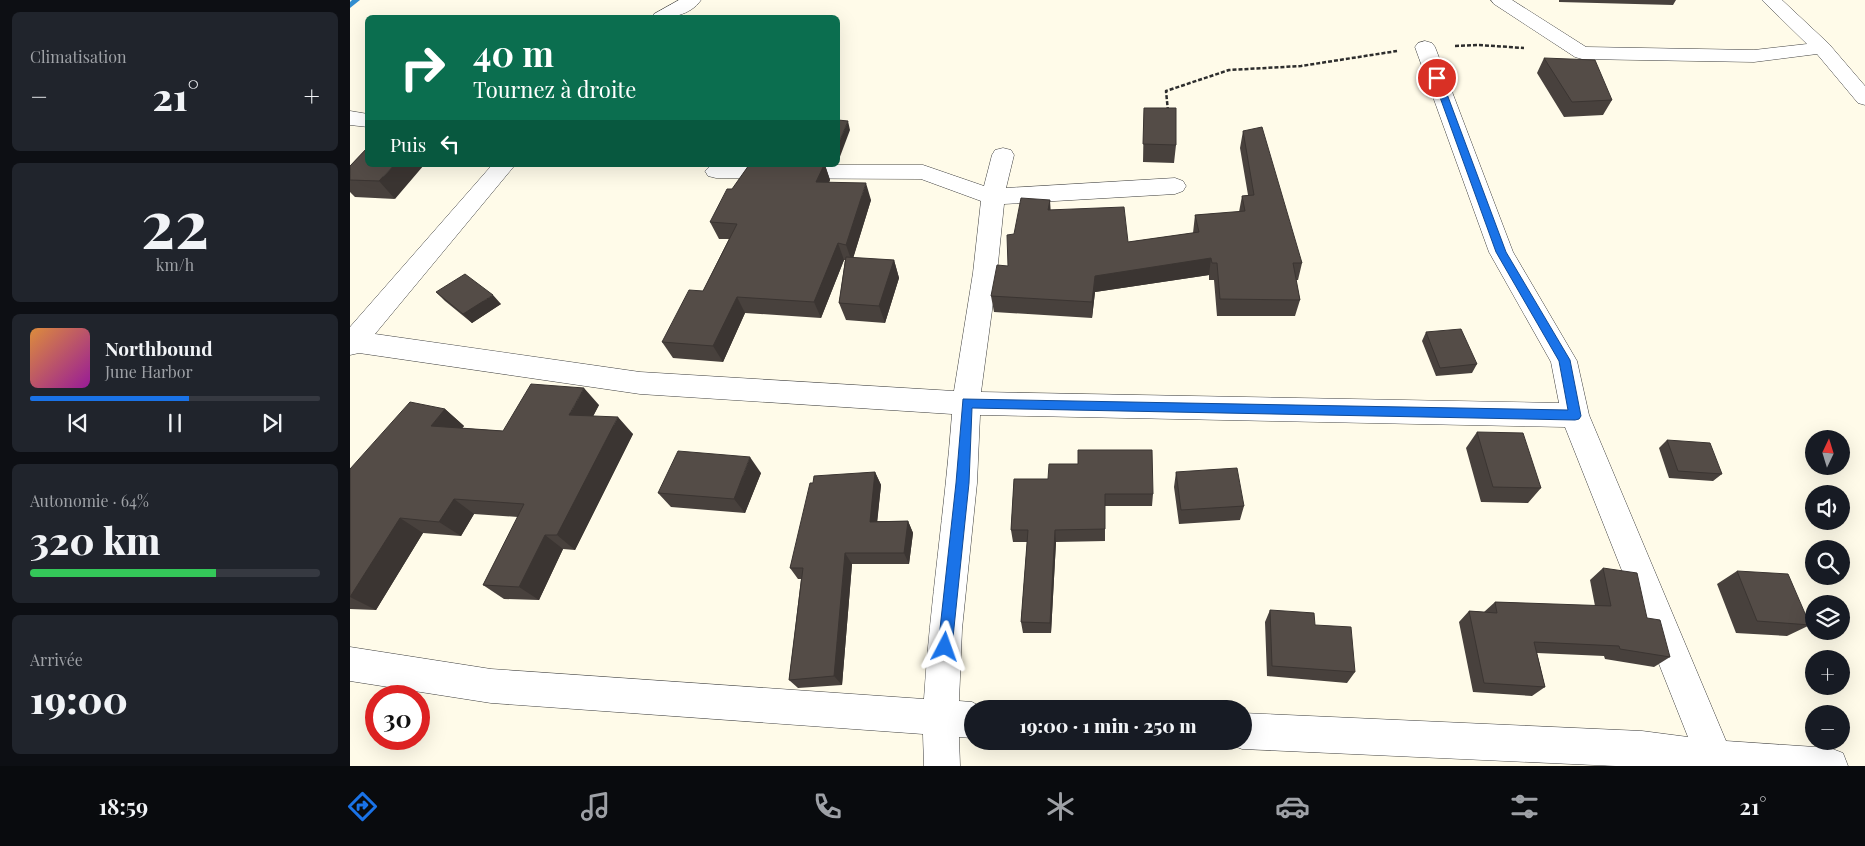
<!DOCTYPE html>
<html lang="fr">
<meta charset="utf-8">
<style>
:root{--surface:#171b24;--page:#20242c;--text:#f1f3f6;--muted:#9ea1a6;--line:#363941;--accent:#1a73e8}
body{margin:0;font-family:"Playfair Display",serif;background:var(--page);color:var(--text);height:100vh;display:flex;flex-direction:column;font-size:19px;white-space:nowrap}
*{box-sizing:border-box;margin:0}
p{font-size:16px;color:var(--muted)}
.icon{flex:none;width:28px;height:28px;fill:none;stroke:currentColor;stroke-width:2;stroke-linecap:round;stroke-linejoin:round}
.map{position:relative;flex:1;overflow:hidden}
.drawer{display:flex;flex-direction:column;gap:12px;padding:12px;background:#0d0f14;width:350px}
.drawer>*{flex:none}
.banner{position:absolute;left:15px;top:15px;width:475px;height:152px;border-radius:8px;box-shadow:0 5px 20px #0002;background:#0b6e4f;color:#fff;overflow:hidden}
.needle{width:32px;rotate:4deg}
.fabs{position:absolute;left:1455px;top:430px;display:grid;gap:10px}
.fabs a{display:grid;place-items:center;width:45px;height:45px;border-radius:50%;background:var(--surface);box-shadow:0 5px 20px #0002;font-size:25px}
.speed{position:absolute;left:15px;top:685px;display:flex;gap:10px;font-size:25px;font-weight:700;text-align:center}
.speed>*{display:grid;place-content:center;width:65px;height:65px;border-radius:50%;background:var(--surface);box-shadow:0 5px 20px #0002;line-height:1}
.speed .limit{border:8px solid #d22;background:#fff;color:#111}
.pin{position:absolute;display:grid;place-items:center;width:42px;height:42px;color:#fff;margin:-21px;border:2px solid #fff;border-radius:50%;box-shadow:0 1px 5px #0007}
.me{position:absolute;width:55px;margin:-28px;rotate:4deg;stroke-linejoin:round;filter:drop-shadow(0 0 4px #0008)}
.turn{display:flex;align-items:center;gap:18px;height:105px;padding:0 25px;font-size:22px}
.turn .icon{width:65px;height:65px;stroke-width:2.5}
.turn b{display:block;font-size:35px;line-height:42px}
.then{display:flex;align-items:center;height:48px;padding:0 25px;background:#0003;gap:10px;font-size:19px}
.big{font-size:38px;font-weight:800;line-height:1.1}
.drawer .tile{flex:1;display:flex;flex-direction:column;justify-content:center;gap:8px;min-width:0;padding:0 18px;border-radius:8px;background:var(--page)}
.drawer .dial{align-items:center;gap:0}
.dial b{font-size:65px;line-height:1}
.song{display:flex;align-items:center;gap:15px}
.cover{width:60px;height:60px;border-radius:8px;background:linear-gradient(135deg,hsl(30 70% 55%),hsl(300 70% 35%))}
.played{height:5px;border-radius:2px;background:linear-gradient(90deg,var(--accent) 55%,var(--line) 55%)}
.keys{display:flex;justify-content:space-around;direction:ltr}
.heat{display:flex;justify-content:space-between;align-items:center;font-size:28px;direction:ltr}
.charge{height:8px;border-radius:4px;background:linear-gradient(90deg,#34c759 64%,var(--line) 0)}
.trip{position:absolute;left:614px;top:700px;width:288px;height:50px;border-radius:25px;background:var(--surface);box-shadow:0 5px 20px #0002;font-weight:800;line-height:50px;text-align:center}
.menu{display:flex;height:80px;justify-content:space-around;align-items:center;background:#090b0e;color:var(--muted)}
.menu .icon{width:35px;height:35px}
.menu .selected{color:var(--accent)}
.menu b{font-size:22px;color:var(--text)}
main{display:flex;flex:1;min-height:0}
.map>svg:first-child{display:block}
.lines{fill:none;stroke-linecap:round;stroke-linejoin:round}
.stream{fill:#338ecf;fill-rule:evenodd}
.street-casing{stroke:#3e3e3e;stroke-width:1}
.path{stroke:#2d2d2d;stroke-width:2.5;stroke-dasharray:4 2;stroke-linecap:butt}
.street{fill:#fff;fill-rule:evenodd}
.wall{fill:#48413d}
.shaded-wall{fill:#3b3532}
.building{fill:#544c47;stroke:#3b3532}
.route{fill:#1a73e8;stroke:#114b97}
</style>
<main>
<section class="drawer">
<div class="tile"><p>Climatisation</p>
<div class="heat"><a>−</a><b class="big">21°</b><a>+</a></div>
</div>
<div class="tile dial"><b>22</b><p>km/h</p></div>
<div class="tile">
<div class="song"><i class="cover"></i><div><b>Northbound</b><p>June Harbor</p></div></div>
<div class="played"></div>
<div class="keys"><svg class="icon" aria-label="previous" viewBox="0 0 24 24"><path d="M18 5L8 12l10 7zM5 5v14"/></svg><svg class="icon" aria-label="pause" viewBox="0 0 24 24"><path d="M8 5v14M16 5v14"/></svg><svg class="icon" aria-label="next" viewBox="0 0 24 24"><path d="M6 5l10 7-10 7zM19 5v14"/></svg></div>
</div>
<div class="tile"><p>Autonomie · 64%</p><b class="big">320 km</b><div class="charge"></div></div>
<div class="tile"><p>Arrivée</p><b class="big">19:00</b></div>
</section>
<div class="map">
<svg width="1515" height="766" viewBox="0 0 1515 766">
<rect width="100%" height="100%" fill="#fffbe9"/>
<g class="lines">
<!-- stream -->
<path class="stream" d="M2,0H10L0,8V2Z"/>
<defs>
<path id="street" d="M329,0H351C340,16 320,18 302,18L304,14Z
M1141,0H1162L1236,47L1404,50L1457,44L1412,0H1432L1479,44L1515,86V105L1508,103L1467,54L1404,62L1232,59L1225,57L1144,4Z
M1075,41L1082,43L1085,47L1163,252L1227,361L1239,415L1376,741L1480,748L1493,753L1498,766H1266L892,749L879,744L878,741H892V713L1292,731L1338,737L1215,427L630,415L627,483L612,629L609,701L622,702L635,709H622V738L609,737L610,766H574L573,734L141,703L0,681V647L141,669L574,699C580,603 595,509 602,414L290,394L9,353L0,355V327L142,165H165L25,334L290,372L604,391L623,273L631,201L571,179L366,178L358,176L355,171L361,165H573L634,186L642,155L645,150L653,148L661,150L664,155L656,188L825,178L833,181L836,186L833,191L825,194L654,204L647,273L631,392L1209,403L1201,362L1139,252L1065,47L1068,43Z
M0,111L18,114V127L0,125Z"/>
</defs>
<!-- street casing -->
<use href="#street" class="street-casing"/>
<!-- path -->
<path class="path" d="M1105,46L1129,45L1174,48
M818,111L816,91L879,70L951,66L1047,51"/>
<!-- street -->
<use href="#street" class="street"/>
</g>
<!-- wall -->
<path class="wall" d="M1209,0H1326L1323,5L1209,2Z
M1194,58L1262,100L1253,115L1214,117L1187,73Z
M794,108L826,145L824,163L793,162Z
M893,131L952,263L948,280H946L950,300L945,316H867L864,280H859V275L745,292L742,318L644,312L641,296L658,266L664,234L700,200V210L778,242L843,233L845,215L889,212L892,196L898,195L890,148Z
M18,147L45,199L5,197L0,192V166Z
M399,165H475L480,180L479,182L521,200L503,258L544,260L549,278L535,323L496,320L489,303L495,260H494L471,318L395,313L373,362L323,358L312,342L353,291L379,239H369L360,222Z
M86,292L151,304L122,323L95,301Z
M1076,332L1127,364L1122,373L1086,376L1072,341Z
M249,405L243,416L283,434L225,550L213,549L189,600L154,599L133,585L168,517L124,514L111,536L73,533L26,610L0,609V469L95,409L114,426L112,428L153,431Z
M1127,432L1191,488L1178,503L1131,502L1116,448Z
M1317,440L1372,474L1363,481L1319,478L1309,448Z
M525,472L531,485L527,521H558L563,533L559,564H502L492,685L448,688L439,680L451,579H448L440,568L463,483Z
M826,472L894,506L890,520L829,524L824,487Z
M411,473L395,513L321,507L308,493Z
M664,479L803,494L802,506H755V541L706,542L701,633H673L671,622L677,542H663L661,530Z
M1253,568L1297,618L1320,657L1304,667L1255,659L1254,656L1187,653L1195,687L1182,696L1123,692L1109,622L1119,611L1134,612L1145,602L1245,606L1240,580Z
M1387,571L1460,625L1437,636L1386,633L1367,584Z
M920,610L965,625L1005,672L997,683L917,676L915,622Z"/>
<!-- shaded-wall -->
<path class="shaded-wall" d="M498,121L500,130L488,162V145Z
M44,165H74L45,199L29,181Z
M474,165H475L480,180L473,199L466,182Z
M516,183L521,200L502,262L496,245Z
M700,200L701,216L698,210Z
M488,243L494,260L471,318L464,302Z
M861,258L859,275L745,292L742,318V302L745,276Z
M544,260L549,278L535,323L529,306Z
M143,295L151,304L122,323L113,314Z
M387,297L395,313L373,362L363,346Z
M234,388L249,405L235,432L219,415Z
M95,409L114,426L101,442L81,426Z
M268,417L283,434L225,550L207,535Z
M400,457L411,473L395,513L384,499Z
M525,472L531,485L526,534L520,522Z
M104,499L124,514L111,536L89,522Z
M50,518L73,533L26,610L0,597Z
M558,521L563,533L559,564L554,553Z
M705,530L706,542L701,633L700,623Z
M195,535L213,549L189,600L169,587Z
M495,553L502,564L492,685L484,676Z"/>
<!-- building -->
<path class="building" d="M1194,58L1245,60L1262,100L1222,102Z
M794,108H826V145L793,144Z
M488,120L498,121L488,145Z
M912,127L952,263H943L950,300L870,299L867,263H862L861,258L745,276L742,302L641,296L647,265L658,266L657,235L664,234L671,198L700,200L698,210L774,207L778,242L849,232L845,215L895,211L892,196L904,195L893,131Z
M18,147V165H44L29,181L0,180V166Z
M399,165H474L466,182L516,183L496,245L488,243L464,302L387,297L363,346L312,342L339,290L353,291L387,224L360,222L377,189H382Z
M496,257L544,260L529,306L489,303Z
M115,274L143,295L113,314L86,292Z
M1111,329L1127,364L1090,368L1076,332Z
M181,384L234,388L219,415L268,417L207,535H195L169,587L133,585L174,504L104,499L89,522L50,518L0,597V469L60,402L95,409L81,426L153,431Z
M1127,432L1173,433L1191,488L1143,487Z
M1317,440L1360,443L1372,474L1328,471Z
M728,450H802L803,494H755V529L705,530L700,623L671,622L678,530H661L664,479H698L699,464H728Z
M328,451L400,457L384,499L308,493Z
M887,468L894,506L831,510L826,472Z
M525,472L520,522L558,521L554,553H495L484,676L439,680L453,568H440L460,483H463L464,476Z
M1253,568L1287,573L1297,618L1310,620L1320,657L1270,649L1269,646L1184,642L1195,687L1134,683L1119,611L1147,613L1145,602L1261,606Z
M1387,571L1438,574L1460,625L1407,621Z
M920,610L964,613L965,625L1001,627L1005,672L922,666Z"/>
<!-- route -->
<path class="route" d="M1087,75L1091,78L1156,252L1220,360L1231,416L1229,419L1225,420L622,408L619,483L602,647L600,652L595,654L590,652L588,647L606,483L613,399L1218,410L1209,361L1146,252L1083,78Z"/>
</svg>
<div class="fabs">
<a><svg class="needle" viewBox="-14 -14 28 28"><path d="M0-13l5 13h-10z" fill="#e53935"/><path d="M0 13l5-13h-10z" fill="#9ea1a6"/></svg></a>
<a><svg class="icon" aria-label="sound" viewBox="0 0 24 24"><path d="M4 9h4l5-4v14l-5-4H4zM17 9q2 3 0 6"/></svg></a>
<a><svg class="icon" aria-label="search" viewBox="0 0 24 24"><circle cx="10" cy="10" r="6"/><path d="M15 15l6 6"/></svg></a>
<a><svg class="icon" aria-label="layers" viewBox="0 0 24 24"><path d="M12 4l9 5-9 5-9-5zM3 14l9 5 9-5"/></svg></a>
<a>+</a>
<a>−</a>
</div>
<div class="speed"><div class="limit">30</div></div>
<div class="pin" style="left:1087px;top:78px;background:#d93025"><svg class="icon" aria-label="arrive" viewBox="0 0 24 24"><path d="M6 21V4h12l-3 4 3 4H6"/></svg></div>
<svg class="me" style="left:595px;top:647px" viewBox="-20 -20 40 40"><path d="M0-17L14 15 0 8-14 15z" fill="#1a73e8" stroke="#fff" stroke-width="4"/></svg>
<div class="trip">19:00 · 1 min · 250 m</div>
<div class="banner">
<div class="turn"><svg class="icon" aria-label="right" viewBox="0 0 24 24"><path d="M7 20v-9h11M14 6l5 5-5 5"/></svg><div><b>40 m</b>Tournez à droite</div></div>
<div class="then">Puis<svg class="icon" aria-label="left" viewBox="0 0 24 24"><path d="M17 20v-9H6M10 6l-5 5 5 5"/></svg></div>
</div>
</div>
</main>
<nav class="menu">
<b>18:59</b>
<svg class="icon selected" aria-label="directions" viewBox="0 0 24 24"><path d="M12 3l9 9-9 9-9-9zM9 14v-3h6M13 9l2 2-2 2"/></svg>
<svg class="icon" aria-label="music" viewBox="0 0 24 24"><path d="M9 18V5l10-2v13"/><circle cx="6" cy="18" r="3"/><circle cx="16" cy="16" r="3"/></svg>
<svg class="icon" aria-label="phone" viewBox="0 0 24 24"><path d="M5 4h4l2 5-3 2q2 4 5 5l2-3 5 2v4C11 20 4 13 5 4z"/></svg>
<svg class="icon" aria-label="climate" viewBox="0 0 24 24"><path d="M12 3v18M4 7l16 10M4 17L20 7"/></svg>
<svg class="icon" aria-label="car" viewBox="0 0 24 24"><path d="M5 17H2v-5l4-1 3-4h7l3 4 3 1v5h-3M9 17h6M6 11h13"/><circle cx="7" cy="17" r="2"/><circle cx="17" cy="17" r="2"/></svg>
<svg class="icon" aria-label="filters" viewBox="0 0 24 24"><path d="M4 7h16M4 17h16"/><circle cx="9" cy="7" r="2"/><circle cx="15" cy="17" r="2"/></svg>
<b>21°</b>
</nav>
